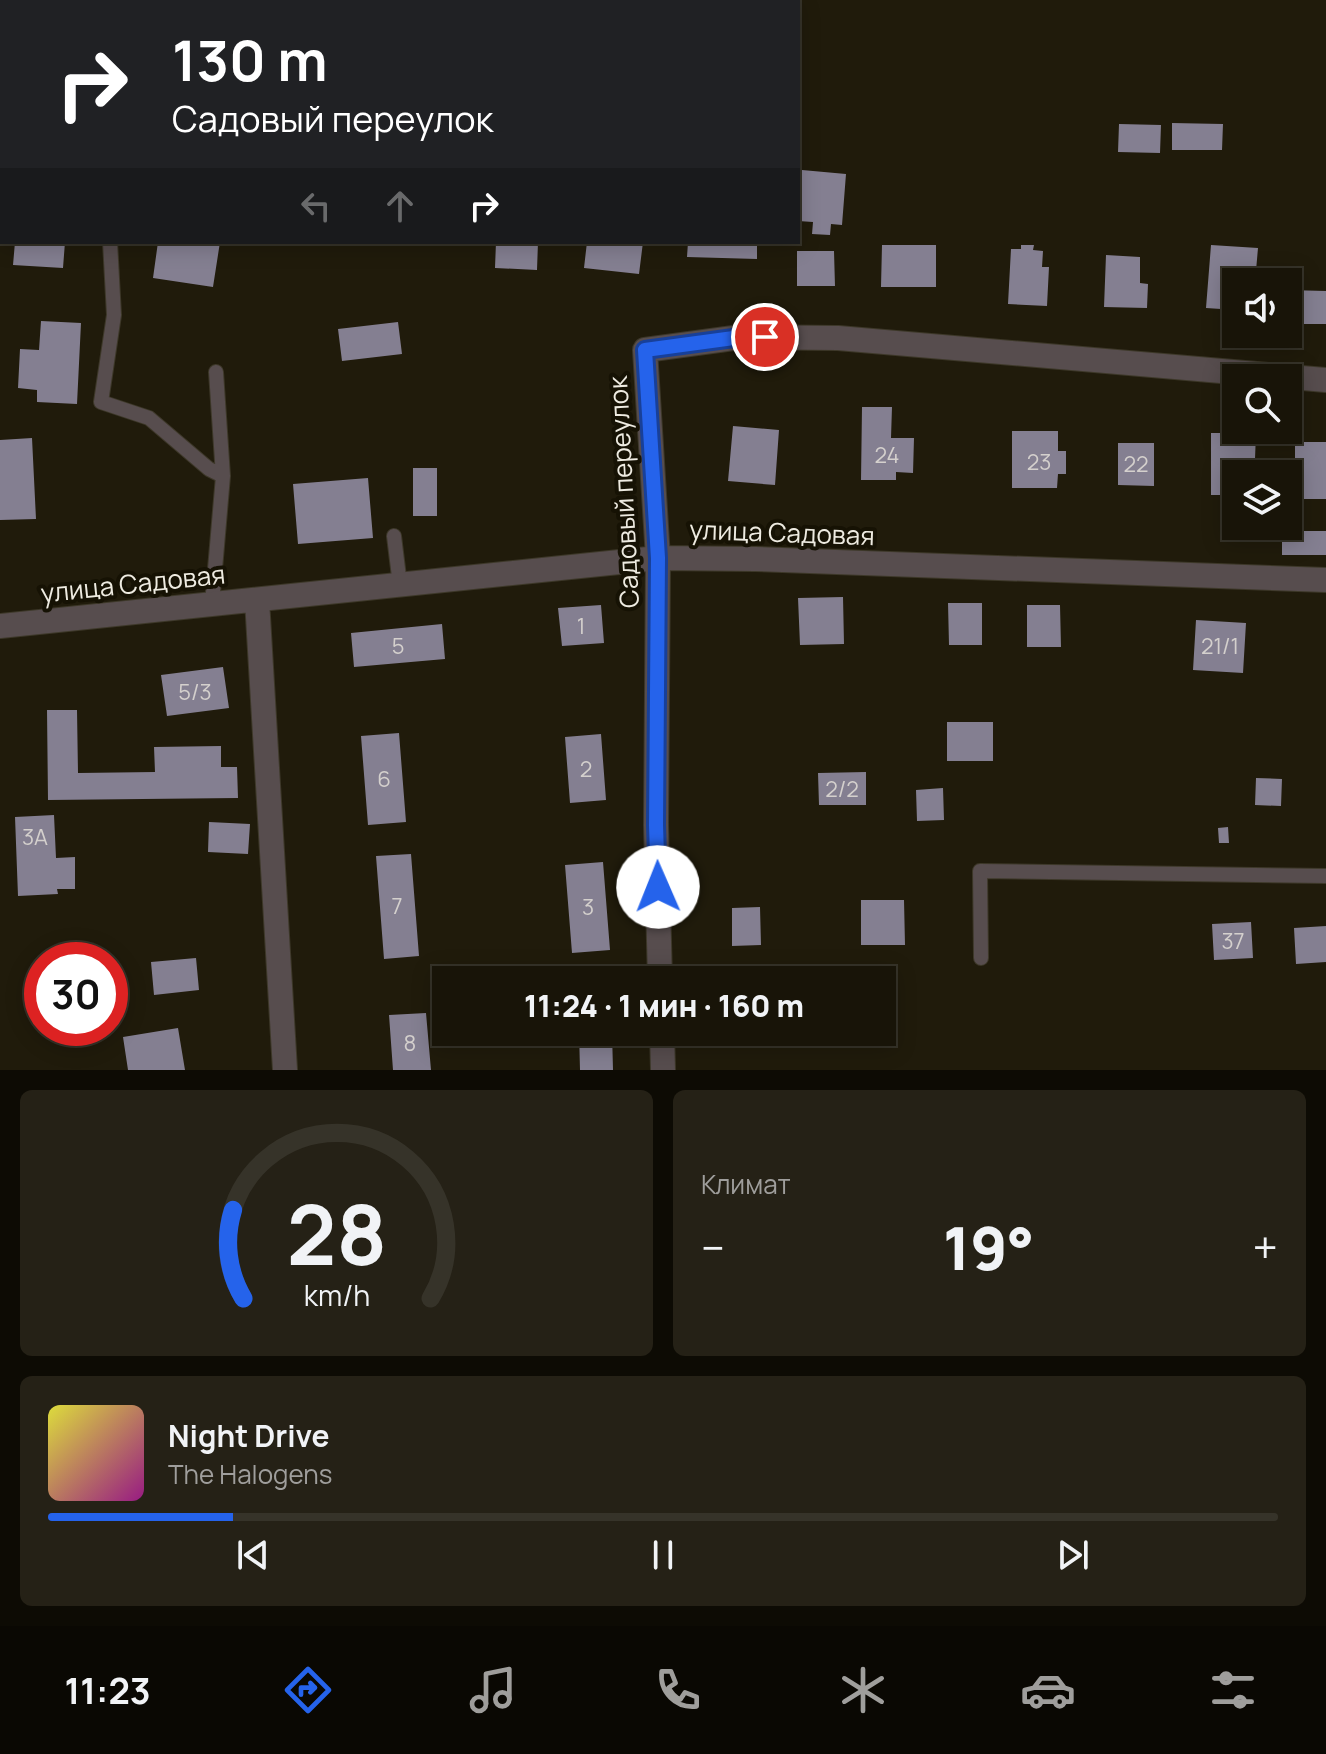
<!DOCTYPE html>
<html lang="ru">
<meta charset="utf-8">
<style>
:root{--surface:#181408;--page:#252116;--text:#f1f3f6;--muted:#9f9e9c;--line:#363329;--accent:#2563eb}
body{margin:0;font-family:Manrope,sans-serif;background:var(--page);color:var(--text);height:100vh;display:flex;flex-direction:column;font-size:30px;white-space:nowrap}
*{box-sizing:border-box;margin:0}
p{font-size:26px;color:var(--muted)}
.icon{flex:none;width:44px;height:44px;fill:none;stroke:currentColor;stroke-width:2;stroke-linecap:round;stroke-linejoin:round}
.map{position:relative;height:1070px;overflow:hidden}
.side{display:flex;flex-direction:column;gap:20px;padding:20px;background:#0d0b04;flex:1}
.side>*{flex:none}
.hud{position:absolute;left:0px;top:0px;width:800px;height:244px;box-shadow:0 4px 20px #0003,0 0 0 2px var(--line);background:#202124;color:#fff;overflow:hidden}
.controls{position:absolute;left:1222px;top:268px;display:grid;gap:16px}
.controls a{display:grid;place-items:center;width:80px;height:80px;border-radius:0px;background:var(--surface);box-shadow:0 4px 20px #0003,0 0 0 2px var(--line);font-size:40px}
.speed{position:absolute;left:24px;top:942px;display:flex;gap:16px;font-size:40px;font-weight:700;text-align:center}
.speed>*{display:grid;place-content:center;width:104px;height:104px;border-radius:50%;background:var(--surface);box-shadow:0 4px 20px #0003,0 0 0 2px var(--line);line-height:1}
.speed .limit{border:12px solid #d22;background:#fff;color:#111}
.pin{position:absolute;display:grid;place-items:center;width:68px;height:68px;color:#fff;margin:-34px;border:4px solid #fff;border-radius:50%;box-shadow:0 2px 8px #0007}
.me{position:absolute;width:88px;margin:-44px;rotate:359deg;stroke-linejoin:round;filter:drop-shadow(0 0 6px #0008)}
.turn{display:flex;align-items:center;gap:28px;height:168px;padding:0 40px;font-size:36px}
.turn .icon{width:104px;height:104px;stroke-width:2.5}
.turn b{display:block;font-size:56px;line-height:68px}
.lanes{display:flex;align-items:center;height:76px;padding:0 40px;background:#0003;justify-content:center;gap:40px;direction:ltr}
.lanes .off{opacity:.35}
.big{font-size:60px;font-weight:800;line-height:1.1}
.side .card{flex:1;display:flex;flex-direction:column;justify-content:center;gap:12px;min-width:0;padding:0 28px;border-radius:12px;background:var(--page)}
.side .dial{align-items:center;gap:0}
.dial svg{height:208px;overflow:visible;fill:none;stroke:var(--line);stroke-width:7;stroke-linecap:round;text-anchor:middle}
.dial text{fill:var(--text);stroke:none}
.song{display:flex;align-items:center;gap:24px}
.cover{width:96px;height:96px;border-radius:12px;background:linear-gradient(135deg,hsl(60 70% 55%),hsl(310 70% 35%))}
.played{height:8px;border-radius:4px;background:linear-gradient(90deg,var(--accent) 15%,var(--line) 15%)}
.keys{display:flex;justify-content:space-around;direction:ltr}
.heat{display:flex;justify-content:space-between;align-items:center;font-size:44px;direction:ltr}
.side .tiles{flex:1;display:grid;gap:20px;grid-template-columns:1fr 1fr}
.card:last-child{grid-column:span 2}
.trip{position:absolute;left:432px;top:966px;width:464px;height:80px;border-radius:0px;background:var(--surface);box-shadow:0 4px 20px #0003,0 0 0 2px var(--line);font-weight:800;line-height:80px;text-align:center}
.dock{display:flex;height:128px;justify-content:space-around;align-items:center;background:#0a0803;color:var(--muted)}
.dock .icon{width:56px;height:56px}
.dock .selected{color:var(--accent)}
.dock b{font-size:36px;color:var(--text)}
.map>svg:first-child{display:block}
.building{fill:#847f91}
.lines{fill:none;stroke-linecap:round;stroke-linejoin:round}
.service-casing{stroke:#3d3829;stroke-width:16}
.minor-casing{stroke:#3d3829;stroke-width:26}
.path{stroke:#7e7a6d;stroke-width:5;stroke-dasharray:6 6;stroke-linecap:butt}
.service{stroke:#574d4e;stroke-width:14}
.minor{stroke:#574d4e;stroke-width:24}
.route-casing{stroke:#184099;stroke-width:20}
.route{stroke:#2563eb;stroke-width:14}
.labels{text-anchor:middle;stroke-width:8;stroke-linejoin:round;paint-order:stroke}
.number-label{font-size:22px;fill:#d4d0cd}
.street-label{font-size:26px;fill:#eeebe1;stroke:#161204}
</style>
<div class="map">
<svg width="1326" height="1070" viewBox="0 0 1326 1070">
<rect width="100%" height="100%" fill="#201b0b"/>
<!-- building -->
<path class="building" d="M1172,123L1223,124L1222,150H1172Z
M1119,124L1161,125L1160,153L1118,152Z
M802,170L846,174L842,225L831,224L830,235L812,234L813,222L798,221Z
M15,242H65L63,268L13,265Z
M158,242H220L213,287L153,278Z
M496,242H538L537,270L495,268Z
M587,242H643L639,274L584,268Z
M688,242H757V259L687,257Z
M882,245H936V287H881Z
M1021,245H1034L1033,250L1043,251L1042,267H1049L1047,306L1008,304L1011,249H1021Z
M1211,245L1258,248L1255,282H1236V310L1206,308Z
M797,251H834L835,286H797Z
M1106,255L1140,257V283L1148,284L1147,308L1104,307Z
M1288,290L1326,291V324H1293V340L1275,339V334H1288Z
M41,321L81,323L77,404L37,402V390L18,388L20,349L39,350Z
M398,322L402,354L342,361L338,329Z
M862,407H892L891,438H914L913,473L896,472V480H861Z
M733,426L779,430L775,485L728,481Z
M1012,431H1058V451H1066V474H1058L1057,488H1012Z
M1211,433H1256L1255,459H1241V474H1236V495H1211Z
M32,438L36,519L0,520V440Z
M1295,442H1326V499H1295Z
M1118,443H1154V486L1118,485Z
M413,468H437V516H413Z
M368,478L373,538L298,544L293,484Z
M1282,531H1326V555H1282Z
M843,597L844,644L800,645L798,598Z
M948,603H982V645H949Z
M601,605L604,643L562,646L558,608Z
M1027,605H1060L1061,647H1027Z
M1196,620L1246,623L1243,673L1193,670Z
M442,624L445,659L354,667L351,633Z
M223,667L229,708L167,716L161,675Z
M47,710H77L78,773L155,772L154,747L221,746V767H237L238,798L48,800Z
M947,722H993V761H947Z
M399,733L406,822L368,825L361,736Z
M601,734L606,800L570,803L565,737Z
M866,772V805H819L818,773Z
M1256,778L1282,779L1281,806L1255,805Z
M943,788L944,820L917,821L916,790Z
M54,815L56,858L75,857V889H57L58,894L18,896L15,817Z
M209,822L250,824L248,854L208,852Z
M1228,827L1229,843H1219L1218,828Z
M411,854L419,956L384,959L376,856Z
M603,862L610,950L572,953L565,865Z
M861,900H904L905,945H861Z
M760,907L761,945L732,946V908Z
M1251,922L1253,958L1214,960L1212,924Z
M1326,926V962L1296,964L1294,928Z
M196,958L199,990L154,995L151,962Z
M847,969V980H780V970Z
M426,1013L431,1070H393L389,1015Z
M178,1028L185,1070H128L123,1037Z
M579,1032H612L613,1070H580Z"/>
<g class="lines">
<defs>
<path id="service" d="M110,242L114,315L101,402L149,418L209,469L223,476
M394,536L400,585
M212,604L223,476L216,372
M981,958L980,871L1326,876"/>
<path id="minor" d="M257,600L285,1070
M0,626L658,558L755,559L1326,580
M660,980L656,825L658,558L645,350L741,337L838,338L1326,380
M662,1032L663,1070"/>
</defs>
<!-- service casing -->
<use href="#service" class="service-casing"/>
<!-- minor casing -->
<use href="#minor" class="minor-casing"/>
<!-- path -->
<path class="path" d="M85,0V2"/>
<!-- service -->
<use href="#service" class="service"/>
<!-- minor -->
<use href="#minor" class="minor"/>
</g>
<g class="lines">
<defs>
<path id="route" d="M658,887L656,825L658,558L645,350L741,337H765"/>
</defs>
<!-- route casing -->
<use href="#route" class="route-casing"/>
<!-- route -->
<use href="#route" class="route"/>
</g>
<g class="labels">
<!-- number labels -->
<g class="number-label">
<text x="887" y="463">24</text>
<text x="1039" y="470">23</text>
<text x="1136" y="472">22</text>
<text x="581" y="634">1</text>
<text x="398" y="654">5</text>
<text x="1220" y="654">21/1</text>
<text x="195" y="700">5/3</text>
<text x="586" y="777">2</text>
<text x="384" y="787">6</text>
<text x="842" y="797">2/2</text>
<text x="35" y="845">3А</text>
<text x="397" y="914">7</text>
<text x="588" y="915">3</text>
<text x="1233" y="949">37</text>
<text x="410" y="1051">8</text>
</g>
<!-- street labels -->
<g class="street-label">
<text transform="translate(624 492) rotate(-93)" y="9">Садовый переулок</text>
<text transform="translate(782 533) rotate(2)" y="9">улица Садовая</text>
<text transform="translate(133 584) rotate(-6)" y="9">улица Садовая</text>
</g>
</g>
</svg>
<div class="controls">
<a><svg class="icon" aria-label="sound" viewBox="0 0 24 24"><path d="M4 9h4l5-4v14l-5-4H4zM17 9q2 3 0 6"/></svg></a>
<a><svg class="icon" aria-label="search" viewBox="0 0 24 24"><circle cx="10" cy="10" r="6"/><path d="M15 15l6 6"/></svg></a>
<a><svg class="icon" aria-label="layers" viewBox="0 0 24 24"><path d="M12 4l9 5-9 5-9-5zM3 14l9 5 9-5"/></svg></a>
</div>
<div class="speed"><div class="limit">30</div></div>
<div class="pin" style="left:765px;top:337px;background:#d93025"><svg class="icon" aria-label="arrive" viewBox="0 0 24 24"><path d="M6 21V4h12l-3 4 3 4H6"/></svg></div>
<svg class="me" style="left:658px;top:887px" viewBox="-20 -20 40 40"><circle r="19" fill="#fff"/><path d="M0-13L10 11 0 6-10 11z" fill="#2563eb"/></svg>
<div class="trip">11:24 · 1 мин · 160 m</div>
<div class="hud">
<div class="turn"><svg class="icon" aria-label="right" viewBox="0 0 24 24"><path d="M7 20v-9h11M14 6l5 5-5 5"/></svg><div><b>130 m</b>Садовый переулок</div></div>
<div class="lanes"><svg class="icon off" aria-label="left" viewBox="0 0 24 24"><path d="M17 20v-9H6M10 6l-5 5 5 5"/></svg><svg class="icon off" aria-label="ahead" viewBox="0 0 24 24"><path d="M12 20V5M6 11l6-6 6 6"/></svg><svg class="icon" aria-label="right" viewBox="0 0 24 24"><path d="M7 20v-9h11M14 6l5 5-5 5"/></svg></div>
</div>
</div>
<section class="side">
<div class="tiles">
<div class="card dial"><svg viewBox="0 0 100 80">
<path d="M14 69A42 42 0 1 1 86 69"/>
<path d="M14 69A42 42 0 0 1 10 35" stroke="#2563eb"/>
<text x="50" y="56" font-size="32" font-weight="700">28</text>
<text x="50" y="72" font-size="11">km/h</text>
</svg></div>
<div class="card"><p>Климат</p>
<div class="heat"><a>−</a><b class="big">19°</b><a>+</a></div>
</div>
<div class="card">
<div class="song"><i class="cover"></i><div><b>Night Drive</b><p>The Halogens</p></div></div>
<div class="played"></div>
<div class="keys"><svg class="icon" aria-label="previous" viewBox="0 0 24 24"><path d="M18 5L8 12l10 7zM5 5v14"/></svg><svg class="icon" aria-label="pause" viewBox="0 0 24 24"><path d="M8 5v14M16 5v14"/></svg><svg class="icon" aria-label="next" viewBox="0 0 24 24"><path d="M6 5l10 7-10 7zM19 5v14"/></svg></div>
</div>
</div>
</section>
<nav class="dock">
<b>11:23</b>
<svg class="icon selected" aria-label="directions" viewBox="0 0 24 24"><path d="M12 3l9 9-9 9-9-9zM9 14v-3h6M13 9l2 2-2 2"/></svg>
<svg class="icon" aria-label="music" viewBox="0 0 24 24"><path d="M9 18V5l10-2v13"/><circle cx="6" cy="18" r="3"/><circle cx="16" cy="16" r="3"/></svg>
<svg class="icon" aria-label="phone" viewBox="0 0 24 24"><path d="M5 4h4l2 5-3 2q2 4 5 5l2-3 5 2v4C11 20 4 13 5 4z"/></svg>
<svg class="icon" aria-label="climate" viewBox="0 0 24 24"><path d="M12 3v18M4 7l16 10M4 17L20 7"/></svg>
<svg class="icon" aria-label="car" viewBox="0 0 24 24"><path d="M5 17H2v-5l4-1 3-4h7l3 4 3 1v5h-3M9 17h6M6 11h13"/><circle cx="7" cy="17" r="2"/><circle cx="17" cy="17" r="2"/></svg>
<svg class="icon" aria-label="filters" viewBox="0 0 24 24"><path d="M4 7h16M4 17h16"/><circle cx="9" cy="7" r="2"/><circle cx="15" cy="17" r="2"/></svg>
</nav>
